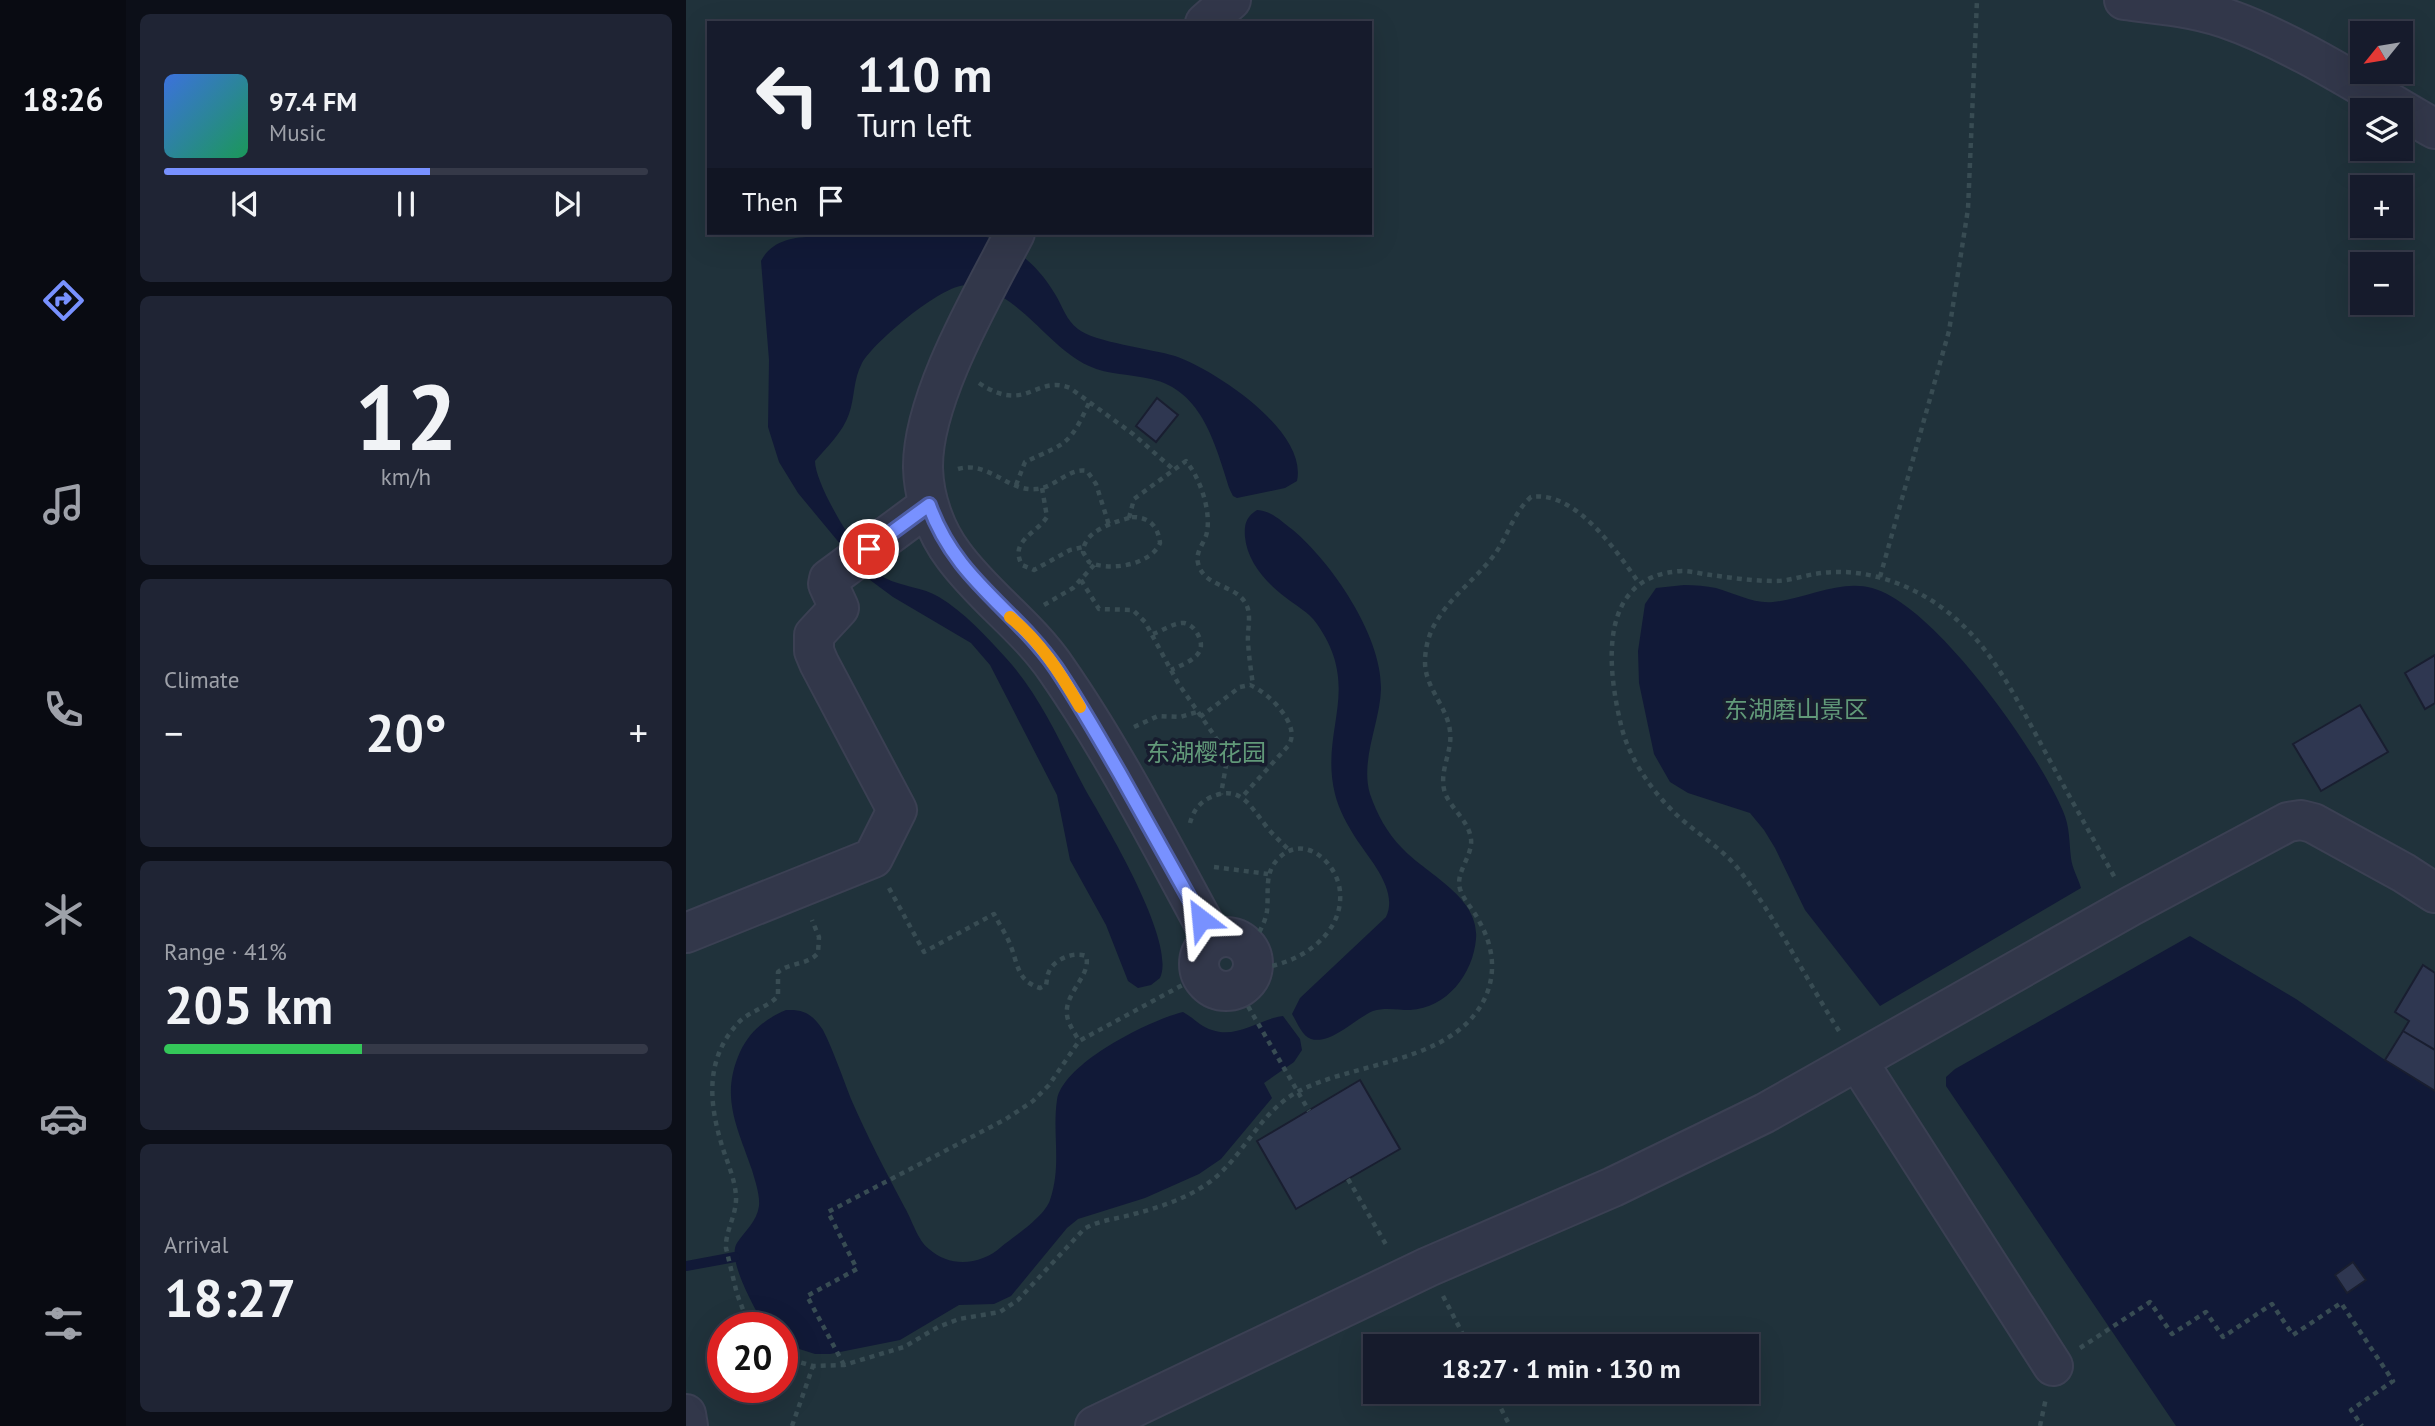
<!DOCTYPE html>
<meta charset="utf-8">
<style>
:root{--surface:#161b2c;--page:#1f2434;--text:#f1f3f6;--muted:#9ea1a9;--line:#353948;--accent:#7891ff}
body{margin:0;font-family:"PT Sans","Noto Sans SC",sans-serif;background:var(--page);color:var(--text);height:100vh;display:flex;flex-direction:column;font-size:26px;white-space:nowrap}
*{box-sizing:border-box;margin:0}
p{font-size:23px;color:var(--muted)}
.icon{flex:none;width:38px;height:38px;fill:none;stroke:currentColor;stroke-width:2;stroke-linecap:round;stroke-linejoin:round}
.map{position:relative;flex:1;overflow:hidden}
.panel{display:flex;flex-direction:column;gap:14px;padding:14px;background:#0c0f18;width:560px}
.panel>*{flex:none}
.hud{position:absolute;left:21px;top:21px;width:665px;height:214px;border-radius:0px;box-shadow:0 7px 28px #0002,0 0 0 2px var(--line);background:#161b2c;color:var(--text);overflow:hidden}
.needle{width:46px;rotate:240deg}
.tools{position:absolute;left:1664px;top:21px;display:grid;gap:14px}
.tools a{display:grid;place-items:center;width:63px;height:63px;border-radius:0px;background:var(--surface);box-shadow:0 7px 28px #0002,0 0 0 2px var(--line);font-size:35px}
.speed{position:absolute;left:21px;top:1312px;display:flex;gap:14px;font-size:35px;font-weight:700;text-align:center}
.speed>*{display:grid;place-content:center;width:91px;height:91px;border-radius:50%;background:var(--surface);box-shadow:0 7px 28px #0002,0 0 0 2px var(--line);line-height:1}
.speed .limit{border:10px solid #d22;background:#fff;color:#111}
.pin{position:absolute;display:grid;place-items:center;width:60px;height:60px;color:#fff;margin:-30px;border:4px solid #fff;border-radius:50%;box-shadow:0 2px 7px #0007}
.me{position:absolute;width:77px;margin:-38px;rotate:331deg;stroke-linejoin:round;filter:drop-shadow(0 0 5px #0008)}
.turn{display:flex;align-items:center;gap:24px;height:147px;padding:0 35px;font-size:32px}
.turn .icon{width:91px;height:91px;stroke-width:2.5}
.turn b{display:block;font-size:49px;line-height:60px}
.then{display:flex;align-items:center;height:66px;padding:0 35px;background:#0003;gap:14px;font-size:26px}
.big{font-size:52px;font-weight:700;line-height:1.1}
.panel .card{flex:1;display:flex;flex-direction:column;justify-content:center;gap:10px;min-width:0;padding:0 24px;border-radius:10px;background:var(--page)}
.panel .dial{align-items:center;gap:0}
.dial b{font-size:91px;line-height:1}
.song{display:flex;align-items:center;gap:21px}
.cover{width:84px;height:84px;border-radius:10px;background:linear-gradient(135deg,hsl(220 70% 55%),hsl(150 70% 35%))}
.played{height:7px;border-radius:4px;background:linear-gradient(90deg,var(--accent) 55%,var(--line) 55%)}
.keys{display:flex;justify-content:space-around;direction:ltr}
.heat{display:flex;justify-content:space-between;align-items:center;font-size:38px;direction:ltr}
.charge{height:10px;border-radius:5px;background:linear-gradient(90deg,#34c759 41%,var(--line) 0)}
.trip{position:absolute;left:677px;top:1334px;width:396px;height:70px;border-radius:0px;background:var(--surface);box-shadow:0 7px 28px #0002,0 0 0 2px var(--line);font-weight:700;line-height:70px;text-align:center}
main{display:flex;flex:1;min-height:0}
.tabs{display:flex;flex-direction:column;width:126px;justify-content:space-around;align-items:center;background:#090b12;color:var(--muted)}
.tabs .icon{width:49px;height:49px}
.tabs .current{color:var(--accent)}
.tabs b{font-size:32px;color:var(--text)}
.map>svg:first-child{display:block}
.green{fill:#20323b;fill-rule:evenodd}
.water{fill:#111937}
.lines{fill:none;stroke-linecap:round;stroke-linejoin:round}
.stream{stroke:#111937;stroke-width:10}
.building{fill:#2f3751;stroke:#191e30;stroke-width:2}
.minor-casing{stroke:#3b4053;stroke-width:42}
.path{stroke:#384c53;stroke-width:4.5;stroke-dasharray:5 5;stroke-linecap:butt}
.minor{stroke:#32374a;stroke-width:38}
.route-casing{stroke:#4e5ea6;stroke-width:18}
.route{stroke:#7891ff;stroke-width:12}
.slow{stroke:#f59e0b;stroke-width:12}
.labels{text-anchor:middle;stroke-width:7;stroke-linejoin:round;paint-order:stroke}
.park-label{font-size:24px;fill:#619979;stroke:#171c2e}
</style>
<main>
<nav class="tabs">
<b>18:26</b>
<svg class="icon current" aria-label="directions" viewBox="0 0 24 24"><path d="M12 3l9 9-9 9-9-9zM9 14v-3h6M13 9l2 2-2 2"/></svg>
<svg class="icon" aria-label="music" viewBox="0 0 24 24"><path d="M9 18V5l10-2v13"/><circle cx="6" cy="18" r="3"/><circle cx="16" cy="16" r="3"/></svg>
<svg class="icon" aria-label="phone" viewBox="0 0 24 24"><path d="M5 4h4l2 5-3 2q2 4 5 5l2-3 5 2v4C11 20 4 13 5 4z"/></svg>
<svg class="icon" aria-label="climate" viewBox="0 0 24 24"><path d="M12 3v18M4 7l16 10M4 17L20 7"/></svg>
<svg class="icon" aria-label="car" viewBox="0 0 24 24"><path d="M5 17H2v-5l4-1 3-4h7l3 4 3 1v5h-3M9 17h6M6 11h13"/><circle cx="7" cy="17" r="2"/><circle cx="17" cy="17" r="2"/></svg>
<svg class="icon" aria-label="filters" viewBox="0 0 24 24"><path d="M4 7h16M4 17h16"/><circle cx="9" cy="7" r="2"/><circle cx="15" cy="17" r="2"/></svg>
</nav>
<section class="panel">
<div class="card">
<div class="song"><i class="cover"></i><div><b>97.4 FM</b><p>Music</p></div></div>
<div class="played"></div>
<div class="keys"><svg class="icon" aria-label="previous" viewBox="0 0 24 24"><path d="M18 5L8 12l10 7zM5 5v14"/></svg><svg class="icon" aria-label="pause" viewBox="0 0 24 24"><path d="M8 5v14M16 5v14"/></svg><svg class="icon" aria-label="next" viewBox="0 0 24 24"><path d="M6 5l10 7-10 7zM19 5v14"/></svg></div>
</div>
<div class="card dial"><b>12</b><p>km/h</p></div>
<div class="card"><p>Climate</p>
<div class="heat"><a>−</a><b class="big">20°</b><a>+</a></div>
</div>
<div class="card"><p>Range · 41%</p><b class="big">205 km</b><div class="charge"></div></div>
<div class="card"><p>Arrival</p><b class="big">18:27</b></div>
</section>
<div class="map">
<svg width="1749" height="1426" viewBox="0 0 1749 1426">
<rect width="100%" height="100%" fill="#1e243a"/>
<!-- green -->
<path class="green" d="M0,0H1749V1050L1717,1031L1699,1060L1749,1091V1426H0ZM23,23H684V233H23ZM1676,33H1715V72H1676ZM1676,110H1715V149H1676ZM1676,187H1715V226H1676ZM1676,264H1715V303H1676ZM37,1328H96V1388H37ZM690,1346H1060V1391H690Z"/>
<!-- water -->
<path class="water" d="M139,233C174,233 209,233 245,233C258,233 274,230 287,233C324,242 350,262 369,294C377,307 380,320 392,329C407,342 466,349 489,356C529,370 622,431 611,481L599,488L551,498L547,496L544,490C530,447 517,390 465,379C445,374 422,375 403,366C369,350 348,316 316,297C308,293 290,285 281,285C256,284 188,342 176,363C167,380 169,397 163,414C157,432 141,447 129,461C129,486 177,565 199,578C216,587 237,587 253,597C278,612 301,637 320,658C355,696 375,745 399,789C419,824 491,942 474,978L465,985L452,988L442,981L420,925L384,860L371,795L304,665L285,643L207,597L184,580L112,493L93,462L82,427L83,360L75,261C86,239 112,236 135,237Z
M571,510C586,511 595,521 607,530C646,563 696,636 695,689C694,723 674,760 684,794C691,814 701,833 716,848C740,874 794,897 790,939C787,974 761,1008 724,1010C712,1010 699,1007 687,1011C670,1018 645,1045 625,1039C616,1036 611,1022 606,1014L614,998L700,917C713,890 683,859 669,837C661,824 653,810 649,794C633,729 677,690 631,624C623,612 610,606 599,597C580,583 561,561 559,537C558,524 560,517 571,510Z
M998,585C1009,585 1020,586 1030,588C1048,593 1068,604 1087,602C1118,599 1155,579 1186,588C1249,605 1352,752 1377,811C1384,827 1383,841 1385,858C1386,868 1392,878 1395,888L1194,1006L1119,910L1089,848L1078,830L1064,813L1002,793L984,782L968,754L953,683L952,651L959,604L970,588Z
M1504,936L1610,999L1699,1060L1749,1091V1426H1490L1260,1086V1077L1269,1069Z
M100,1010C119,1009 127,1015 137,1030C148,1052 156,1076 165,1099C181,1136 200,1172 219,1208C226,1220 232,1241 243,1249C264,1268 295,1265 315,1247C329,1236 359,1216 364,1200C376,1165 366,1133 371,1100C377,1063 464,1020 497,1012C508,1018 515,1027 526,1030C551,1039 573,1019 597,1016L614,1039L616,1050L608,1062L578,1083L586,1098L535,1159L513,1174L459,1198L392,1219L381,1228L325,1296L308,1304L273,1305L214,1340L144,1354H129L107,1347L96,1341V1328H81L79,1326C70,1311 40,1259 51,1243C59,1231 71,1221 73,1206C74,1194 69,1181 66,1170C51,1126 34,1097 54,1052C64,1031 79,1019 100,1010Z"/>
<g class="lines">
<!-- stream -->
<path class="stream" d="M0,1266L49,1257"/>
</g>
<!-- building -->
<path class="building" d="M471,398L492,415L470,442L450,426Z
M1749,655V703L1739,709L1719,673Z
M1674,705L1702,752L1635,791L1607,744Z
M1737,965L1749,973V1050L1717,1031L1723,1021L1709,1012Z
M1717,1031L1749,1050V1091L1699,1060Z
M674,1080L714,1149L610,1209L571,1141Z
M1667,1262L1680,1280L1661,1293L1649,1275Z"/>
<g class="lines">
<defs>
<path id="minor" d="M1438,0C1472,4 1506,7 1539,18C1609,42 1684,92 1749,129
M519,23L545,0
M329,233C297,295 236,398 237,468C238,499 249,531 268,556C299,598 342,627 371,670C430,755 477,849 527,940
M0,933L187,858L211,810L133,663L128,651V635L153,608L142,584L143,579L243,505
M513 964a27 27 0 1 1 54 0a27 27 0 1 1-54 0Z
M1172,1062L1367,1366
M0,1414L2,1426
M409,1426L742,1267L927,1187L1079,1113L1445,906L1602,822L1615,820L1627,823L1718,873L1749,893"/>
</defs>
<!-- minor casing -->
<use href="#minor" class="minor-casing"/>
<!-- path -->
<path class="path" d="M293,383C340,415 350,374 384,388L447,434L488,470
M272,469C302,460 322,492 350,489C369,488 383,467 401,471L410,484L423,525
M330,485L339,462C382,442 383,446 404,401
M356,488L361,517C350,534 323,541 336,565L348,570L384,550L397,547
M446,517C463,517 472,526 474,543C465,565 423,572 403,562L397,552C398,530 429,522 446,517Z
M443,518L448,499L500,461C514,478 525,510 521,532C519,543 509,551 512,563C518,588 550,584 560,604C566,615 561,631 562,642C563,657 565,671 567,685
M1194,577L1263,331L1282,209L1291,0
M395,580L413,609L447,610L459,622L492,683L539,751L541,760L535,794
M358,605L387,588L408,565
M467,634C476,631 489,622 498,623C504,624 508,628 511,633C524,655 502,662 485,670
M514,717L554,687L564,685C582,692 617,726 602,746L556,797
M448,727L472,716L494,717L511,712
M504,823C507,812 512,804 523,798C554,783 564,806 580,826C587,835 595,842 603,850
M528,867L582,874
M203,888L238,952L308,914C313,924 320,934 324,944C332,964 331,981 354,988L360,985C361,981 361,977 362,974C366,960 387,951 400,956C406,975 378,993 381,1015C382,1024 389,1033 393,1041
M563,949C570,937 579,925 581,911C583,893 578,874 591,860C617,831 652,863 654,892C658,938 606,968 567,968
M552,989L623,1111
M1153,1031C1120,979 1091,920 1054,871C1037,849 1013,835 993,817C968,794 945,762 936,729C921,669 910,575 996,571C1005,571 1016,574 1025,575C1046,578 1068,581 1089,581C1103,581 1116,576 1129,574C1179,565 1233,586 1270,619C1308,652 1331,700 1355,744C1379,789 1404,833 1429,878
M662,1179L702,1248
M757,1296L783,1346
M64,1328L51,1294L40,1248C39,1231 51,1215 50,1196C49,1180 42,1164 37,1149C23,1105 18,1060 52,1023C63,1011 81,1008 92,996V972C105,962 122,965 132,953L133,937L126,920
M1394,1348L1464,1302L1486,1334L1520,1312L1537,1337L1586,1304L1607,1335L1655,1303L1707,1381L1665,1410L1676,1426
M96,1357L127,1366L158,1365L218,1347L252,1327L273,1319L314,1312L332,1300L398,1229C413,1220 431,1219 448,1214C475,1207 502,1198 525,1181C559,1155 573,1112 613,1091C665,1064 751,1063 789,1014C811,986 811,952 793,921C788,910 778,901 774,889C769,872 787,856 785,839C783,821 765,809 759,793C752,771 767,752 764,731C761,706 739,688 739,662C739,648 743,633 750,622C765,596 791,578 809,554C822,535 828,512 845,497C890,490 931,552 953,583
M158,1365L121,1296L171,1269L142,1212L320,1119L347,1101L363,1085L393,1041L515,975
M806,1391L824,1426
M106,1426L127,1366
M1354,1426L1360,1398"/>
<!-- minor -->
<use href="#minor" class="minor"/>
</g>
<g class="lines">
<defs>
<path id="route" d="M183,549L243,505C270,580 327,607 370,668C393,702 413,738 434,774C461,822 488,870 515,919"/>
</defs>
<!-- route casing -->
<use href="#route" class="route-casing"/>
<!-- route -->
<use href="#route" class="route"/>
<!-- slow -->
<path class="slow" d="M324,617C354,641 375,674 394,707"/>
</g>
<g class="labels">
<!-- park labels -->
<g class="park-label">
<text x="1110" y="718">东湖磨山景区</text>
<text x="520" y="761">东湖樱花园</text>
</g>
</g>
</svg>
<div class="tools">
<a><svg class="needle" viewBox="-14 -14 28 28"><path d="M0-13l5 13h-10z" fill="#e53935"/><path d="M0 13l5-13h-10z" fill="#9ea1a9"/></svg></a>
<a><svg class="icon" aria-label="layers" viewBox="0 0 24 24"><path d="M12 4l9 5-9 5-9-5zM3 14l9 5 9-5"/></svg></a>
<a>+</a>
<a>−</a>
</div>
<div class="speed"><div class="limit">20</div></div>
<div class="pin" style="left:183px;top:549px;background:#d93025"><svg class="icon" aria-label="arrive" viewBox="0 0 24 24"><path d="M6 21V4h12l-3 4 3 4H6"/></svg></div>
<svg class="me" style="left:515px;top:919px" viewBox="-20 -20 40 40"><path d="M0-17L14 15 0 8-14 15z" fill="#7891ff" stroke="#fff" stroke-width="4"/></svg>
<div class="trip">18:27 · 1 min · 130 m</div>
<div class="hud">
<div class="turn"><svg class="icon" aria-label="left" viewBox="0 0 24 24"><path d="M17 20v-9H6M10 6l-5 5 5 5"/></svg><div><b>110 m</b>Turn left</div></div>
<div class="then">Then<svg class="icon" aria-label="arrive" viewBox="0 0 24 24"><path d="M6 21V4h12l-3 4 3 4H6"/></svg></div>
</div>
</div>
</main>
